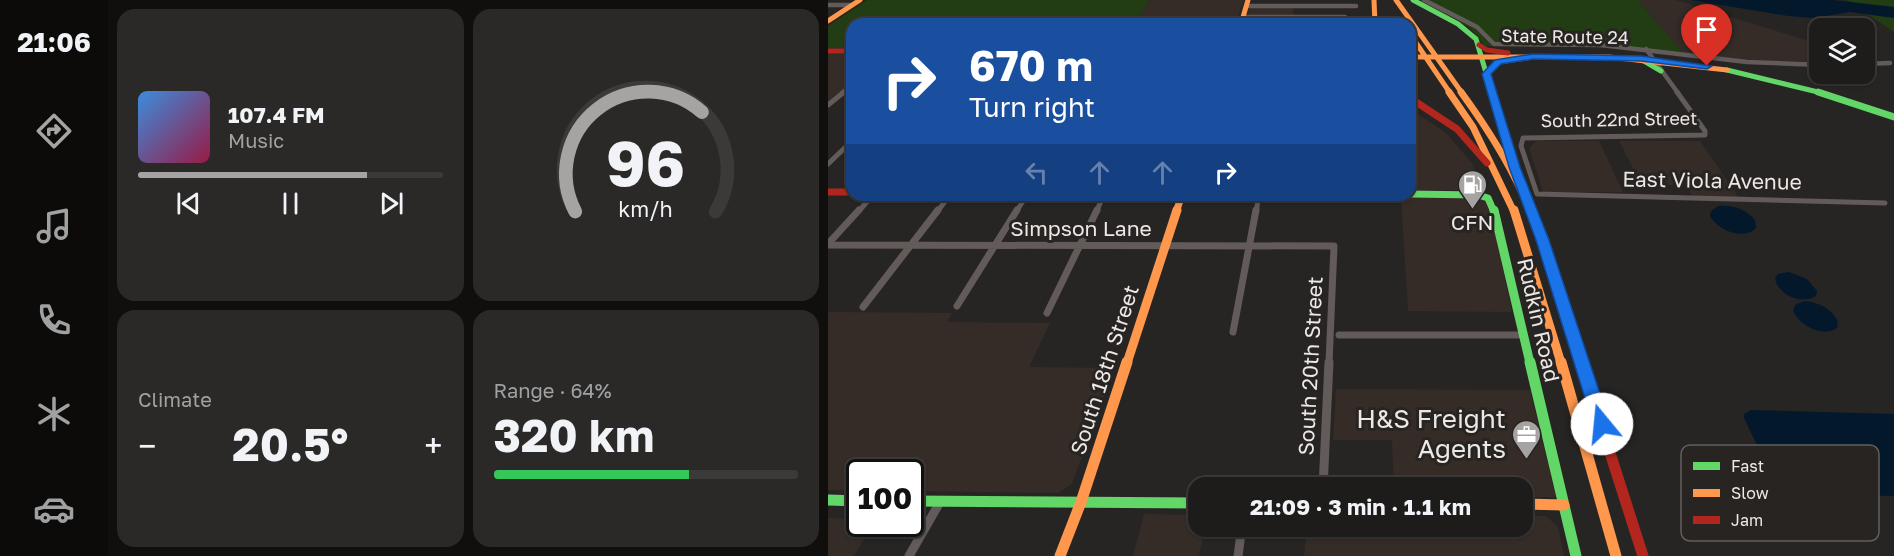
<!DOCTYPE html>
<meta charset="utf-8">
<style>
:root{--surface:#1d1c1a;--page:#2a2927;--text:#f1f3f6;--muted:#a0a1a2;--line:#3b3a39;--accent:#a6a4a2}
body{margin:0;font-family:"Golos Text",sans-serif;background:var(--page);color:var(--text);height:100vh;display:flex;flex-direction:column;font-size:22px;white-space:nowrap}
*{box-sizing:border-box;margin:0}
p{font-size:20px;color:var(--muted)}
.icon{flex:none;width:33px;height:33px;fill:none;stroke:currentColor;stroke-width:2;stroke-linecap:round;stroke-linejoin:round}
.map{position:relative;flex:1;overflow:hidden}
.side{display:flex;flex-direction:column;gap:9px;padding:9px;background:#100f0e;width:720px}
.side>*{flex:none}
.hud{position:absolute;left:18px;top:18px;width:570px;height:183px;border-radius:18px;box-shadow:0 2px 4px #0004,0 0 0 2px var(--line);background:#1a4fa0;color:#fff;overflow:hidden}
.controls{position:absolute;left:981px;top:18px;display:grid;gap:12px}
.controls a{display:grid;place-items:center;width:66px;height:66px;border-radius:12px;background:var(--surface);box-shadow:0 2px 4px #0004,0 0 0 2px var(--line);font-size:30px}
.speed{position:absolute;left:18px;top:459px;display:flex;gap:12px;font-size:30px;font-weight:700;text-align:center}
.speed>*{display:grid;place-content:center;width:78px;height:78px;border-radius:50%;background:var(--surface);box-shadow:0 2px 4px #0004,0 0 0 2px var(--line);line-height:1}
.speed .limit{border:3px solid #111;border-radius:9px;background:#fff;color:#111}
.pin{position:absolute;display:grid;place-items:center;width:51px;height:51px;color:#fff;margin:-62px -26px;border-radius:50% 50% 50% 0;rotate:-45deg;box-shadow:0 0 6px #0007}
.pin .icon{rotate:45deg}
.me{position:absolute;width:66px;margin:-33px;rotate:343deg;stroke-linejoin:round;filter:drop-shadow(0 0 4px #0008)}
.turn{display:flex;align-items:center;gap:21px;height:126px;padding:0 24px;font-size:27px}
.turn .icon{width:78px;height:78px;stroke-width:2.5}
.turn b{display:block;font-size:42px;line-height:51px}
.lanes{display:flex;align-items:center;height:57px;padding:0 24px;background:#0003;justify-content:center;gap:30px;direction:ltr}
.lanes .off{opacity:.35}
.big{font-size:45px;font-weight:700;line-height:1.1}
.side .widget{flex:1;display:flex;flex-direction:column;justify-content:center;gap:9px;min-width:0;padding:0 21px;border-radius:18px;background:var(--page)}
.side .dial{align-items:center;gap:0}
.dial svg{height:156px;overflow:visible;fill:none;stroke:var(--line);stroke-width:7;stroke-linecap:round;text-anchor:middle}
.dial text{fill:var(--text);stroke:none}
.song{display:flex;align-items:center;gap:18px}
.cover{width:72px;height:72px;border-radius:9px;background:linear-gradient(135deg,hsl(210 70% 55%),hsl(340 70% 35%))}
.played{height:6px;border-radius:3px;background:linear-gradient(90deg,var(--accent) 75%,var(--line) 75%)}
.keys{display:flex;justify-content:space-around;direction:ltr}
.heat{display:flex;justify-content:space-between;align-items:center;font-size:33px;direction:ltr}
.charge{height:9px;border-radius:4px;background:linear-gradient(90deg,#34c759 64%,var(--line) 0)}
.side .tiles{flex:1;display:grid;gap:9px;grid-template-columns:repeat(2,1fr)}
.trip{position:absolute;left:360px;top:477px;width:345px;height:60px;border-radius:18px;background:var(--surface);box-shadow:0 2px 4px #0004,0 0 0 2px var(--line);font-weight:700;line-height:60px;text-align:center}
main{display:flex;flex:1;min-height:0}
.dock{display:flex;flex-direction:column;width:108px;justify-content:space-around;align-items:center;background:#0c0b0a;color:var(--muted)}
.dock .icon{width:42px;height:42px}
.dock .selected{color:var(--accent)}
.dock b{font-size:27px;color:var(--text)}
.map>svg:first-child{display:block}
.built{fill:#352c28}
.green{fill:#223d13}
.water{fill:#04182c}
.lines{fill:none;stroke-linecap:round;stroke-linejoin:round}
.street-far3{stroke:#635b5a;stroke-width:4.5}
.street-far2{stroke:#635b5a;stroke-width:5}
.street-far1{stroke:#635b5a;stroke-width:7}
.street{stroke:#635b5a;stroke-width:9}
.fast-far3{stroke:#63d668;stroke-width:5}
.fast-far2{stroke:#63d668;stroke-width:7}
.fast-far1{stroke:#63d668;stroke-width:9}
.fast{stroke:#63d668;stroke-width:11}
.slow-far3{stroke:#ff974d;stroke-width:5}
.slow-far2{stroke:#ff974d;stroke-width:7}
.slow-far1{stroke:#ff974d;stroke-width:9}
.slow{stroke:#ff974d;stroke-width:11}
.jam-far3{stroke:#b3261e;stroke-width:5}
.jam-far2{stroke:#b3261e;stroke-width:7}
.jam-far1{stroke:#b3261e;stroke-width:9}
.jam{stroke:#b3261e;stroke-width:11}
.route{fill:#1a73e8;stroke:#114b97;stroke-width:1.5}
.labels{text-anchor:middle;stroke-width:6;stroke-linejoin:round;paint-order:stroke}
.far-street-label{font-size:18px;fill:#ebe8e7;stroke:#282422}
.street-label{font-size:21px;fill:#ebe8e7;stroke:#282422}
.poi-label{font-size:21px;fill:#ebe8e7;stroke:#282422}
.near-poi-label{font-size:26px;fill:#ebe8e7;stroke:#282422;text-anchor:end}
.key{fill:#282422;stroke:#625f5d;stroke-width:1.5}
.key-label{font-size:16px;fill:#ebe8e7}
</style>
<main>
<nav class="dock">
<b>21:06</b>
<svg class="icon selected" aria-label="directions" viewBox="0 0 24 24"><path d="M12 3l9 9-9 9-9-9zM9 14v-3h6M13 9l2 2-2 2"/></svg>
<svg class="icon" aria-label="music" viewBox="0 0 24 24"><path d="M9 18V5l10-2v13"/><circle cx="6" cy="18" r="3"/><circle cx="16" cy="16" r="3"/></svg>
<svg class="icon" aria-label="phone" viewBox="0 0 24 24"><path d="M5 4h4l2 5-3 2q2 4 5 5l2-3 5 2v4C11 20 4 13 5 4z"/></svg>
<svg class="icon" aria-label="climate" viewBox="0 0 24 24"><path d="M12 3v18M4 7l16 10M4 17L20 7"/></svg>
<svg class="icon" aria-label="car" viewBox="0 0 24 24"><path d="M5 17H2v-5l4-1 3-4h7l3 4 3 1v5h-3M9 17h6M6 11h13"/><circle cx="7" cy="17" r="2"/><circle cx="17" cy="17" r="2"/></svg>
</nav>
<section class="side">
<div class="tiles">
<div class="widget">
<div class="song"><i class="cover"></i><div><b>107.4 FM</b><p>Music</p></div></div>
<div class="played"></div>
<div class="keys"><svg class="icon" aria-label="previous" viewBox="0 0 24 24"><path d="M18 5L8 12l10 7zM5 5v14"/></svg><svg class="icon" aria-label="pause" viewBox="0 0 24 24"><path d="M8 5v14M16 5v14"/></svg><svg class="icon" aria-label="next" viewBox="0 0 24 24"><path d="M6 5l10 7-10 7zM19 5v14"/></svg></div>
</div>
<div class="widget dial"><svg viewBox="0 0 100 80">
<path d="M14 69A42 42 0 1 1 86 69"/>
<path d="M14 69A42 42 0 0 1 79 18" stroke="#a6a4a2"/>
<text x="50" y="56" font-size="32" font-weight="700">96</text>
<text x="50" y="72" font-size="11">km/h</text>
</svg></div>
<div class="widget"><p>Climate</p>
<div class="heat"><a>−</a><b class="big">20.5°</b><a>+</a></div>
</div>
<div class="widget"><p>Range · 64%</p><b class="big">320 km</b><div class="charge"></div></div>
</div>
</section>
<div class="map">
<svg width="1066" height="556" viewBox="0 0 1066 556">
<rect width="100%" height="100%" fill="#272523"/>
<!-- built -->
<path class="built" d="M321,0H416L407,24H307Z
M810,0H848L991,44V64L912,60L854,52Z
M422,7H466L464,24H417Z
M0,54H24V82L0,102Z
M582,109L618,133L643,162L657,190H582Z
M709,141H771L795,192H715L701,148Z
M791,141H872L913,201L867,200L858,185H814Z
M573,197H651L657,199L661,205L684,312L580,311Z
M0,312L124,313L119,322L222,323L201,367L286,368L244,484L230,493L83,491L82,472H32L31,491L0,490Z
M508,389L702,390L728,497H695L694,488L566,487L564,440H505Z
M316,514L370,515V526L377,527L371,556H305Z
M695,516H718L730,527L736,556H476L479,527L694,526Z
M0,518L31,519L32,524H45L26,556H0Z"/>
<!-- green -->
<path class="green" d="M39,0H321L307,24H24V48H0V26Z
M592,0H810L854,52L761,47L657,46L642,28Z
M1019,0H1066V32Z"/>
<!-- water -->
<path class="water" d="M863,0H1005L1066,7V18L1022,12L985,18L960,16Z
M890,206C904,205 918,209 927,220L928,228C915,241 889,230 882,216L883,211Z
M961,272L979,279L989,291L988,296C974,305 949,295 947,278L950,274Z
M976,301C990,302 1004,308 1010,322L1009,328C995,338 972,326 965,311L967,305Z
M923,410L1066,414V496L967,494L948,485L916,418V414Z"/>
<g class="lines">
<!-- street-far3 -->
<path class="street-far3" d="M596,0L649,27L666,44L773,45L919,62L992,65
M0,5H23
M418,6H528
M415,17H517
M818,49L850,93
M1036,64L1062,63
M14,93L24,85"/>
<!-- street-far2 -->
<path class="street-far2" d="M849,92L877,131V135L695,138L693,146L709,194L1057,203
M0,105L16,92
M0,164L24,141
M30,212L45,195
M109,212L122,195
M188,212L199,195
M268,212L276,195
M428,212L431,195"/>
<!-- street-far1 -->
<path class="street-far1" d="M0,244L31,210
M0,245L506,246L501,363
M129,306L189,210
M35,307L110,210
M219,313L269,210
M405,332L428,210
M511,335H694"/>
<!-- street -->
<path class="street" d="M495,488L501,362
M81,556L112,502
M410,556L414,526"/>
<!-- fast-far3 -->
<path class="fast-far3" d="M585,0L630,24L648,39L664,93
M816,61L833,71
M899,70L994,93
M658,74L670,62L705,57"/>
<!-- fast-far2 -->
<path class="fast-far2" d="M664,92L685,163
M990,92L1066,117
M582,194L650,195L660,198L666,212"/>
<!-- fast-far1 -->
<path class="fast-far1" d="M666,210L702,363"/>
<!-- fast -->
<path class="fast" d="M702,362L748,556
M0,500L32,501
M82,501L370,503"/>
<!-- slow-far3 -->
<path class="slow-far3" d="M546,0L547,24
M568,0L634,93
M0,21L32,0
M413,24L420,0
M582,34L622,93
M582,57H781L899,70"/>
<!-- slow-far2 -->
<path class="slow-far2" d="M621,92L645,127L686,212
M633,92C660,129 686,169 702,212
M348,212L354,195"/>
<!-- slow-far1 -->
<path class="slow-far1" d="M686,210L733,363
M702,210L718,254
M299,363L349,210"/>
<!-- slow -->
<path class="slow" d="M733,362L788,556
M694,504L736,505
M232,556L253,502L299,362"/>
<!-- jam-far3 -->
<path class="jam-far3" d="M651,45L659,50L680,53
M0,51H24"/>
<!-- jam-far2 -->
<path class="jam-far2" d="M582,98L629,129L659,163
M0,192H24"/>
<!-- jam-far1 -->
<path class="jam-far1" d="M718,254L753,363"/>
<!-- jam -->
<path class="jam" d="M753,362L815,556"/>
</g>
<!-- route -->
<path class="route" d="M705,54L813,56L884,66L879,69L813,61L705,59L673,64L663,74L692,167L721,240L782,424L780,429L774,431L768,429L765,424L708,240L681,167L654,74L667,60Z"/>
<!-- icons -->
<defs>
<symbol id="fuel-pin" viewBox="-11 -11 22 30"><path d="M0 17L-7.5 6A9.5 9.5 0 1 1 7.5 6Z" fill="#a6a4a2" stroke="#282422"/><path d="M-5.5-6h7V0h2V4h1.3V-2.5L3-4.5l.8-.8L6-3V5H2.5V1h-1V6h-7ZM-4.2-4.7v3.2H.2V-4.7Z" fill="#fff"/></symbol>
<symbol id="office-pin" viewBox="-11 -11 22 30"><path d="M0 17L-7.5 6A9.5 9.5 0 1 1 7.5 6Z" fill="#a6a4a2" stroke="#282422"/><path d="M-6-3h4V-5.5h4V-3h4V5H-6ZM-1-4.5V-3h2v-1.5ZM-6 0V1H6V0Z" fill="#fff"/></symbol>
</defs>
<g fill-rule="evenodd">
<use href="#fuel-pin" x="628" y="168" width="33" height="45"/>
<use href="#office-pin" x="682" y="418" width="33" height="45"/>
</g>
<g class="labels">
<!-- far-street labels -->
<g class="far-street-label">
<text transform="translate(737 37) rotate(1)" y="6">State Route 24</text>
<text transform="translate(791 120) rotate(-1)" y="6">South 22nd Street</text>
</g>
<!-- street labels -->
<g class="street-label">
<text transform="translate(884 181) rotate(1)" y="7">East Viola Avenue</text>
<text x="253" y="236">Simpson Lane</text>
<text transform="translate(710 320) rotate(77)" y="7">Rudkin Road</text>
<text transform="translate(483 366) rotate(-87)" y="7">South 20th Street</text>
<text transform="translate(277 370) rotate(-72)" y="7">South 18th Street</text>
</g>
<!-- poi labels -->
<g class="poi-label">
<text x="644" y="230">CFN</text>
</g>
<!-- near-poi labels -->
<g class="near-poi-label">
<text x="678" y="428">H&amp;S Freight<tspan x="678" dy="30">Agents</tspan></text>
</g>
</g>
<!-- legend -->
<rect x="853" y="445" width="198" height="96" rx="9" class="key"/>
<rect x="865" y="462" width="27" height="8" fill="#63d668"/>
<rect x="865" y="489" width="27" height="8" fill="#ff974d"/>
<rect x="865" y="516" width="27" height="8" fill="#b3261e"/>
<g class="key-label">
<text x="903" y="472">Fast</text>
<text x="903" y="499">Slow</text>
<text x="903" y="526">Jam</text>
</g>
</svg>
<div class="controls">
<a><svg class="icon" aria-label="layers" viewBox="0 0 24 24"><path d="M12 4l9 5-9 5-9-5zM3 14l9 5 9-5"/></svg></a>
</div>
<div class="speed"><div class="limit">100</div></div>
<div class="pin" style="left:879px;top:66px;background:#d93025"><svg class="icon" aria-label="arrive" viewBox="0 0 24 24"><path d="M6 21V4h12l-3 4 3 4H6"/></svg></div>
<svg class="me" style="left:774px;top:424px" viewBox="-20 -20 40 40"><circle r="19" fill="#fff"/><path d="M0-13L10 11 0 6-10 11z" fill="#1a73e8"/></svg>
<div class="trip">21:09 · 3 min · 1.1 km</div>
<div class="hud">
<div class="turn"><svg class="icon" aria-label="right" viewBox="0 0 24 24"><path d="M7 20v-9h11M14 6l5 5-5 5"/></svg><div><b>670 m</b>Turn right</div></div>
<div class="lanes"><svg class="icon off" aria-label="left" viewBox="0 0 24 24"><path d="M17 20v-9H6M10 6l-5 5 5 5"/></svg><svg class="icon off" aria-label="ahead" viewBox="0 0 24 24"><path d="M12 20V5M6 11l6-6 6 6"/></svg><svg class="icon off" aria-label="ahead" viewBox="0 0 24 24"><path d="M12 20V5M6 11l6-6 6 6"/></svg><svg class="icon" aria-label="right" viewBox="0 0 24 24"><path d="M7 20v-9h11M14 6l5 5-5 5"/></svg></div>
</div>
</div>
</main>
